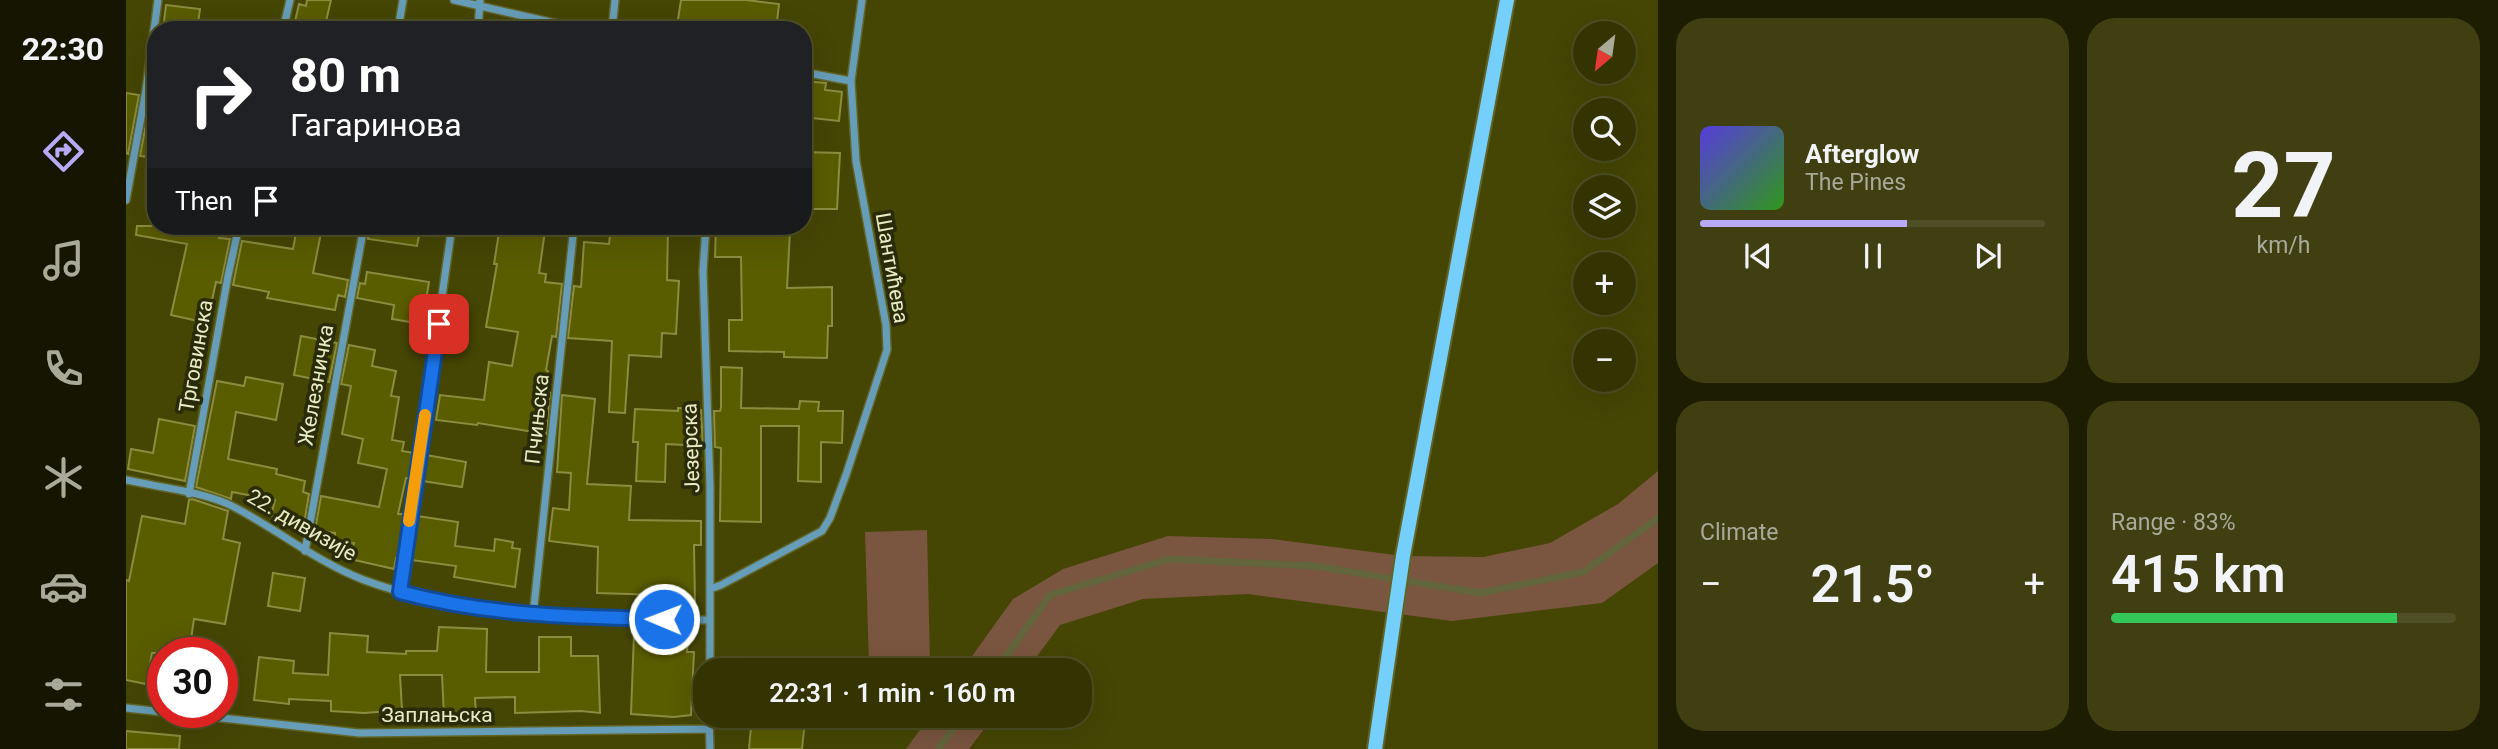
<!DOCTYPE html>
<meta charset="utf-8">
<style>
:root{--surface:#343403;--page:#3f3f12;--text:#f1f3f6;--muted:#a9aa9a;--line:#4e4f25;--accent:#b7abf7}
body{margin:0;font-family:Roboto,sans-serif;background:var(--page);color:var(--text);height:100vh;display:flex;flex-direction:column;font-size:26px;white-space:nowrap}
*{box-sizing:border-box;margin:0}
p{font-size:23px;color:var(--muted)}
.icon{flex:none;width:38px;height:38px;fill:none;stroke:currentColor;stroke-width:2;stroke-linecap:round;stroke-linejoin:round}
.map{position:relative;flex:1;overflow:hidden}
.details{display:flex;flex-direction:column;gap:18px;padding:18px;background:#1d1d02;width:840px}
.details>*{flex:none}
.guide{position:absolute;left:21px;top:21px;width:665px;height:214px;border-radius:28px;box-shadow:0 7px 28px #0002,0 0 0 2px var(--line);background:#202124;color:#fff;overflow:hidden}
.needle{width:46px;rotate:209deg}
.controls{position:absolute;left:1447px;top:21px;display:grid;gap:14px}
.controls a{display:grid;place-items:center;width:63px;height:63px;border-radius:50%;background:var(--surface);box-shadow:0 7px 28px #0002,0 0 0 2px var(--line);font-size:35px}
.speed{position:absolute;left:21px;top:637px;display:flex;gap:14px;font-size:35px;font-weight:700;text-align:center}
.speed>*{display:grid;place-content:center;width:91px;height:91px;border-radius:50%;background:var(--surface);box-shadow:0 7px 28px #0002,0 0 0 2px var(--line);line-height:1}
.speed .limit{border:10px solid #d22;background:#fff;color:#111}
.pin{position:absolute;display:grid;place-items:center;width:60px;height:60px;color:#fff;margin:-30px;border-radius:14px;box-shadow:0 4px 10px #0006}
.me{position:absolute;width:77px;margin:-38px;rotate:271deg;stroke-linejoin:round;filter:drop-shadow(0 0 5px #0008)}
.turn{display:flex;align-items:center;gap:24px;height:147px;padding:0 28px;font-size:32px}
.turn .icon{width:91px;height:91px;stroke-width:2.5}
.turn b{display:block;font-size:49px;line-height:60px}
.then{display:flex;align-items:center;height:66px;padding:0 28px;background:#0003;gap:14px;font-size:26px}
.big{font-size:52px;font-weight:600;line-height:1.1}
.details .widget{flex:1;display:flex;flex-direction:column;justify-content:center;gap:10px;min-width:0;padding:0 24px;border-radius:28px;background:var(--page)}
.details .dial{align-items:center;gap:0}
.dial b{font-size:91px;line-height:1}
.song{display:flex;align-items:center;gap:21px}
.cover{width:84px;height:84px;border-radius:10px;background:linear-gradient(135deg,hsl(250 70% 55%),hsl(110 70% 35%))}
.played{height:7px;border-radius:4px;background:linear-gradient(90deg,var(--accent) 60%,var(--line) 60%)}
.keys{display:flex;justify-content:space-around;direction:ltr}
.heat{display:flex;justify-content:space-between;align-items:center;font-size:38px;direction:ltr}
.charge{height:10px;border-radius:5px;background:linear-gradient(90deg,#34c759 83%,var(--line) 0)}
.details .tiles{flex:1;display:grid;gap:18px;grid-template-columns:repeat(2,1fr)}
.trip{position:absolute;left:567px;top:658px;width:399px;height:70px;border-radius:28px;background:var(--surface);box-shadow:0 7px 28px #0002,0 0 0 2px var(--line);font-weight:600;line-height:70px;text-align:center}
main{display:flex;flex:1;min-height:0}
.menu{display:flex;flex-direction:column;width:126px;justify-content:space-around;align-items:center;background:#151501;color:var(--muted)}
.menu .icon{width:49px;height:49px}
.menu .current{color:var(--accent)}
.menu b{font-size:32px;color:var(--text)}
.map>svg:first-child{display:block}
.green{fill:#7a553f}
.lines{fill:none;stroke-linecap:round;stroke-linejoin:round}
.stream{stroke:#63653c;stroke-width:7}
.building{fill:#5a5c00;stroke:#8a8d40;stroke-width:2}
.street-casing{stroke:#626427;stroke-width:10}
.secondary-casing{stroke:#626427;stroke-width:18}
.street{stroke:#669db8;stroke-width:7}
.secondary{stroke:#74cffb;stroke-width:14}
.route-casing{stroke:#114b97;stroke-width:18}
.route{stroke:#1a73e8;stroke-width:12}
.slow{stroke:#f59e0b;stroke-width:12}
.labels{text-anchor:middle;stroke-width:7;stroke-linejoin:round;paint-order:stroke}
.street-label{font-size:21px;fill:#e8ebc4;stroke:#2a2b0a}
</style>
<main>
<nav class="menu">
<b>22:30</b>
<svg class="icon current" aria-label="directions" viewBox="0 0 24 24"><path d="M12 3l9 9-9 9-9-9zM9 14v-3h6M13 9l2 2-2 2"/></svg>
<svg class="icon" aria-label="music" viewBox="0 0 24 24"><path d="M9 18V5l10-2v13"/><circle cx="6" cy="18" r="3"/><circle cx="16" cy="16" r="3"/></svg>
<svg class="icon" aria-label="phone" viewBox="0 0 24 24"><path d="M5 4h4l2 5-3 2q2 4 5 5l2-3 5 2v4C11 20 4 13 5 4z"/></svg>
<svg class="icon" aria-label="climate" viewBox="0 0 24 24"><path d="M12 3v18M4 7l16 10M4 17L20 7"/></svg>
<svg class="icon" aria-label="car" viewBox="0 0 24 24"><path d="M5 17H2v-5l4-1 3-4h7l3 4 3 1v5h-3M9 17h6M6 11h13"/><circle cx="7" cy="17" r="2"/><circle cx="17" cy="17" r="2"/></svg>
<svg class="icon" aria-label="filters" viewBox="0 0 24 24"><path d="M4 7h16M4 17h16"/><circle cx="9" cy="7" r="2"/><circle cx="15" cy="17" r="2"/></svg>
</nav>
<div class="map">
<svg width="1532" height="749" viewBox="0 0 1532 749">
<rect width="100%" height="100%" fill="#454604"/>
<!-- green -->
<path class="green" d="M1532,471V563L1476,603L1326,621L1122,594L1017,599L934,625L901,670H836L887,599L937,569L1042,536L1146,539L1277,556L1357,557L1424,543L1492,504Z
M801,530L804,663L743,665L739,532Z
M804,716H868L843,749H780Z"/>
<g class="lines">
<!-- stream -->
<path class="stream" d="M870,670L924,595L1043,559L1189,566L1354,593L1457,572L1532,518
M812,749L837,716"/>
</g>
<!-- building -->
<path class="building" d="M181,0H205L198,30H167L173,4L180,6Z
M555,0H620L653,4L650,30H575L551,26Z
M40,5L74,9L71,30H37Z
M677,81L700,83L699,90L716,92L713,121L677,117Z
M0,93L13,95L2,154L0,153Z
M25,97L30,98V158L14,156Z
M677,152L714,153L711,209H677Z
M11,226H96L93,238L104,239L95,283L90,282L81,323L45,315L61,244L10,235Z
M244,226H295L291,246L242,239Z
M374,226H405L404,229L419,231L413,273L420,274L419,282L436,284L430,337L426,336L420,370L422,371L419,393H424L420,434L352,423L351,425L310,420L314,395L358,400L363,362L386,366L392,332L360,327L371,264H368Z
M485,226H542L541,280L553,281L550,334L536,333L535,357L503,355L499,413L483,412L486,341L442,338L448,286L455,287L458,242L483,244Z
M590,227L664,231L661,288L706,287V326H702L701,358L658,357V352L603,351V320H616L615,257H589Z
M171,228L195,233L187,273L222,280L219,297L212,295L209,310L141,298L143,292L107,285L116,241L167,249Z
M241,272L303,282L296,324L266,319L268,305L231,298L234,283L239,284Z
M175,336L211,343L203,382L168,375Z
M223,345L249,350L246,366L270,371L265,396L273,397L266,440L278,442L276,451L288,453L284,479L280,478L272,514H279L273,558H270L268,569L224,559L228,543L209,540V533L189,531L195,496L253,507L261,469L232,463L237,439L216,434L225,386L215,384Z
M595,367L616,368L615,408L673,409L674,401L693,402L692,411H717L716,443L695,442V482L672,481L673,426H635V522L594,521L595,448L589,447L588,411H594L595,408Z
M120,377L157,384L150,420L110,412L102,459L151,469L150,474L179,481L177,492L183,494L177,530L155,525L156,518L145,516L149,500L106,492L105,499L70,487L91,381L118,386Z
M436,395L469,399L461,484L505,486L503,520L575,521V545H568L569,603L534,604V595L471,593L472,547L423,541L427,508L443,510L445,473L431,472Z
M552,408L575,410L577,446L540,444L539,482L510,481L512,442H507L509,409L552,411Z
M33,419L69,426L59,481L2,469L5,449L27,453Z
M300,455L340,462L336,487L296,481Z
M66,499L102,511L97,539L114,543L99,624L68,619L63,653H26L20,684L0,680V580L3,581L16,516L59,524L63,500Z
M291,516L332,522L329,546L368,551L369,539L387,542L386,548L394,549L389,587L328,577L330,566L285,560Z
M147,573L179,578L174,611L142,606Z
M313,627L361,629L360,672H413V637H445V656H472L474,713L455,711L389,713V697L349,698L350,714L318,716L316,675H274L276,710L238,713L205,711V701L163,699V704L128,700L133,657L168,661L167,673L202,675L204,633L242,636L241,652L280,654V651H311Z
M508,634L562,637L561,652H568L565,715L548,717L505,714Z
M626,716L679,720L676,749H623Z
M0,731L54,736L53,749H0Z"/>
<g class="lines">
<defs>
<path id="street" d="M328,0L459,30
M157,30L164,0
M272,30L277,0
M352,30L354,0
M486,30L489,0
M677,72L725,81
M0,200L20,90L32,0
M580,226L577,271L584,486V670
M0,480C31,487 81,492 108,507C152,530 191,562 238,580C349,621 468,618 584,620
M63,494L102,276L113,226
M179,551L238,226
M584,589L595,585L696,531L704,518L720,475L761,350L760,325L730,161L725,81L736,0
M274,592L326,226
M407,616L448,226
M0,708L37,712
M40,712L233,733L583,729
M583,716L584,749"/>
<path id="secondary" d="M1249,749L1277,556L1381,0"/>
</defs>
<!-- street casing -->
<use href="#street" class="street-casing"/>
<!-- secondary casing -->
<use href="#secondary" class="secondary-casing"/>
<!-- street -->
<use href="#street" class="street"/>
<!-- secondary -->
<use href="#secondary" class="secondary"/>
</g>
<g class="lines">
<defs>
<path id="route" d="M313,324L274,592C363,616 447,617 538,619"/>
</defs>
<!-- route casing -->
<use href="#route" class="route-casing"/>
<!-- route -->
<use href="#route" class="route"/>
<!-- slow -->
<path class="slow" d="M283,521L299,415"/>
</g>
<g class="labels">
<!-- street labels -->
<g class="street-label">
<text transform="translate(766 268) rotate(80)" y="7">Шантићева</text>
<text transform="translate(70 356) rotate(-80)" y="7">Трговинска</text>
<text transform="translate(190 385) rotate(-80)" y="7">Железничка</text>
<text transform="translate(411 419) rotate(-84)" y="7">Пчињска</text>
<text transform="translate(565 448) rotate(-92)" y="7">Језерска</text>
<text transform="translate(176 525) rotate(30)" y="7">22. дивизије</text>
<text x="311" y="722">Заплањска</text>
</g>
</g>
</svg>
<div class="controls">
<a><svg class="needle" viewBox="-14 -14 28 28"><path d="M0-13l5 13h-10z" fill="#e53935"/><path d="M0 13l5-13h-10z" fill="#a9aa9a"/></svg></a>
<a><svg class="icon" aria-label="search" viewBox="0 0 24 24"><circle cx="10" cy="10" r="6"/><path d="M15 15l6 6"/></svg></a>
<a><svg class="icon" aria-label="layers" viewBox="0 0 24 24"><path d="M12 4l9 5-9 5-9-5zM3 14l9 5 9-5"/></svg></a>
<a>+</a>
<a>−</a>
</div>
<div class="speed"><div class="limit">30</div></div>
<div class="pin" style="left:313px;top:324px;background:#d93025"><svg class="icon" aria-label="arrive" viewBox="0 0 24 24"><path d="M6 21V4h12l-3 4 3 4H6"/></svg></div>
<svg class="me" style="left:538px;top:619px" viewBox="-20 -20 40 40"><circle r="17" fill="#1a73e8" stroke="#fff" stroke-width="3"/><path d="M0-11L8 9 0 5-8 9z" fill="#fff"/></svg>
<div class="trip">22:31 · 1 min · 160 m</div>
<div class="guide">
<div class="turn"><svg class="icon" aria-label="right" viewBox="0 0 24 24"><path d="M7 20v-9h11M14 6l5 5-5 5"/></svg><div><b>80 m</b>Гагаринова</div></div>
<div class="then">Then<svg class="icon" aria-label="arrive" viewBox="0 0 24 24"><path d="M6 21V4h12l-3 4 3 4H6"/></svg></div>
</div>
</div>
<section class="details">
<div class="tiles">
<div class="widget">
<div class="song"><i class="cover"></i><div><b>Afterglow</b><p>The Pines</p></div></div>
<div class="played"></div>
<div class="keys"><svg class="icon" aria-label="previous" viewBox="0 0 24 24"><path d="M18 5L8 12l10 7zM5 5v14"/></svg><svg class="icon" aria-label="pause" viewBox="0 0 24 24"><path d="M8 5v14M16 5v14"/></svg><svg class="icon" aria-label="next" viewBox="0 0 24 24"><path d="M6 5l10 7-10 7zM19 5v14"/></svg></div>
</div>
<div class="widget dial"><b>27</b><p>km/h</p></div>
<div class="widget"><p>Climate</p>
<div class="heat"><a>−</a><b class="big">21.5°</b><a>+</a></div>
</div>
<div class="widget"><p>Range · 83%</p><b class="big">415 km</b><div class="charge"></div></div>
</div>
</section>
</main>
